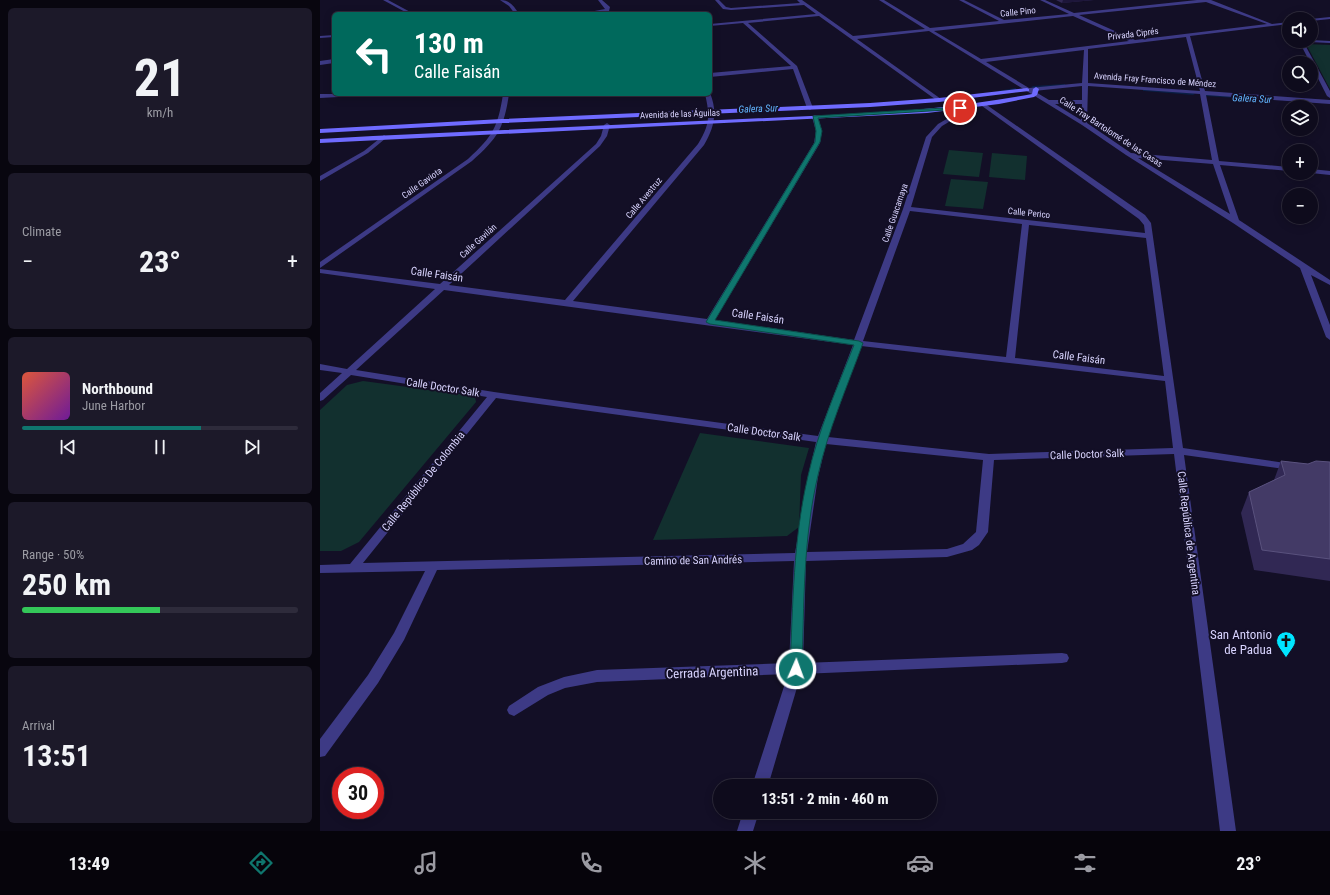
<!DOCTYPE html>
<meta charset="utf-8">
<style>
:root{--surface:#0e0b1c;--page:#1c1929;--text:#f1f3f6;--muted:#9b9ba3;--line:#2e2b3b;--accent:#0f766e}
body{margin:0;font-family:"Roboto Condensed",sans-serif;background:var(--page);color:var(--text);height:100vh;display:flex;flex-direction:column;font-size:15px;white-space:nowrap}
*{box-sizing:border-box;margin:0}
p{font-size:13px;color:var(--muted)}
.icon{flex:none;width:22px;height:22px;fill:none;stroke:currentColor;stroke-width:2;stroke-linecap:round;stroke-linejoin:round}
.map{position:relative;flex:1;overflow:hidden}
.details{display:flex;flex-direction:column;gap:8px;padding:8px;background:#08060f;width:320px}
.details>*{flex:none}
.banner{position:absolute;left:12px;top:12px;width:380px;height:84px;border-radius:6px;box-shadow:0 2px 10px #0003,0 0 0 1px var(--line);background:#00695c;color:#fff;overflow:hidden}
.controls{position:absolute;left:962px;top:12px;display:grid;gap:8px}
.controls a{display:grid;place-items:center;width:36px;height:36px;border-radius:50%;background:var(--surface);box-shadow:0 2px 10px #0003,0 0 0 1px var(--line);font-size:20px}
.speed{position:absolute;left:12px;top:767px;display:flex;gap:8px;font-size:20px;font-weight:700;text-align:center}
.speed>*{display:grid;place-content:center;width:52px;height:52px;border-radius:50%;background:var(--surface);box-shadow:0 2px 10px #0003,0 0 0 1px var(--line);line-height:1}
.speed .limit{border:6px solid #d22;background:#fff;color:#111}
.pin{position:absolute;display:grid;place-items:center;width:34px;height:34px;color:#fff;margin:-17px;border:2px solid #fff;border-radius:50%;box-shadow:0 1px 4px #0007}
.me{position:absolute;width:44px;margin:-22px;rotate:2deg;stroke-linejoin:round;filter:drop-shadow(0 0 3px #0008)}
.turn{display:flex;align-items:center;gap:14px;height:84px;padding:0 16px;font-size:18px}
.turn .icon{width:52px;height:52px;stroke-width:2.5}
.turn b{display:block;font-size:28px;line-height:34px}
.big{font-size:30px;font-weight:700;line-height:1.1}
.details .card{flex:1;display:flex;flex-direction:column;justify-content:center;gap:6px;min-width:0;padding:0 14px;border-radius:6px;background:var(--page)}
.details .dial{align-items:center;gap:0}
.dial b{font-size:52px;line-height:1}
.song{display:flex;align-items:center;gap:12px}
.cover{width:48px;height:48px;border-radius:6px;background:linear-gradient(135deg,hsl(10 70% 55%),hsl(280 70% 35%))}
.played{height:4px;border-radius:2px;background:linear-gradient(90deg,var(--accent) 65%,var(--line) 65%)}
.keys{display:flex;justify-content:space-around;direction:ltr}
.heat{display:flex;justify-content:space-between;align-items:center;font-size:22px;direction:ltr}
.charge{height:6px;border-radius:3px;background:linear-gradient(90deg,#34c759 50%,var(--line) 0)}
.trip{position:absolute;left:393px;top:779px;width:224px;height:40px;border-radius:20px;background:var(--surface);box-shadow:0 2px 10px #0003,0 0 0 1px var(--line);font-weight:700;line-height:40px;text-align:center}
.menu{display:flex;height:64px;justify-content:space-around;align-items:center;background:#06040b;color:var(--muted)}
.menu .icon{width:28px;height:28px}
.menu .active{color:var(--accent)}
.menu b{font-size:18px;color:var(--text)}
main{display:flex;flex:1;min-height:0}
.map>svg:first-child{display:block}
.green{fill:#12302f}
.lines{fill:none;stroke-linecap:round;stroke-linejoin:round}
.stream{fill:#0a1f44;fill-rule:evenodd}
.street{fill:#3d3a85;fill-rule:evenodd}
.secondary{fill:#6f6bff;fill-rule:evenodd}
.wall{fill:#312854}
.shaded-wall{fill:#1d163a}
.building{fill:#433a66;stroke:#5a527e}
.route{fill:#0f766e;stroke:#0a4d48}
.labels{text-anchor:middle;stroke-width:4;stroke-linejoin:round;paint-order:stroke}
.far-street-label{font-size:9px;fill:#d9d4ff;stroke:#130f26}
.far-water-label{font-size:10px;font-style:italic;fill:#62b6ff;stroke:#130f26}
.street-label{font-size:11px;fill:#d9d4ff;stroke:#130f26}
.near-poi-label{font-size:13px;fill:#d9d4ff;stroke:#130f26;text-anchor:end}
.near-street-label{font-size:13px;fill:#d9d4ff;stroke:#130f26}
</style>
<main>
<section class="details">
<div class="card dial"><b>21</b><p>km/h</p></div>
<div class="card"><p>Climate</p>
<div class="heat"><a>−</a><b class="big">23°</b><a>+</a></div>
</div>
<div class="card">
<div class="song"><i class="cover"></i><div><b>Northbound</b><p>June Harbor</p></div></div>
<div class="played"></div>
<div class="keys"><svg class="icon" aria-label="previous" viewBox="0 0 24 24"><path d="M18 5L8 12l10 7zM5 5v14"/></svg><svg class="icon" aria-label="pause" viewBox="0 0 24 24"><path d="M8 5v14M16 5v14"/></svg><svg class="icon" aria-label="next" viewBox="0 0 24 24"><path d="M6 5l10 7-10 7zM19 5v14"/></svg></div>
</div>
<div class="card"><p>Range · 50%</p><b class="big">250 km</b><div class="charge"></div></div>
<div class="card"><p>Arrival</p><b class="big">13:51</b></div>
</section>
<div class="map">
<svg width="1010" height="831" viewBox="0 0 1010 831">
<rect width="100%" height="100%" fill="#130f26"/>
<!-- green -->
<path class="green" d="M986,44L1010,45V89Z
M629,150L663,153L659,177L623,174Z
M672,153L707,156L705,180L669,177Z
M631,179L668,182L663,209L625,206Z
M43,381L155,396L156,402L39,542L21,551H0V410L27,385Z
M380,433L489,448L481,475L479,527L467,536L333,540Z"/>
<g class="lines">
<!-- stream -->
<path class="stream" d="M744,84H745V86L713,88L711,87L713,86Z
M695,88H696V90L680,92L678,91Z
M823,89L873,93L875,94L873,95L824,91H823Z
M886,94L932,97L934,98L932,99L885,96L884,95Z"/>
<!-- street -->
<path class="street" d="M63,0H68L94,14H89Z
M180,0C190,0 194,6 199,14H195L189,6Z
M278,0H282L290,7L289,11L259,14L285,9Z
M395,0H399L406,7L411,8L480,3L477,0H482L533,36L605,29L559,0H564L610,28L679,21L639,0H644L684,20L749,14L720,0H725L754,13L877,0H891L952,24L969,22V24L870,36L885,91L1010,100V104L886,95L899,161L969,167V171L900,165L919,220L1010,280V285L991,275L1010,325V340L1006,337L980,268L913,223L806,155L762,125L609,31L537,39L621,99V101L619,102L499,16L428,23L477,66L493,108L490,110L487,108L473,69L390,77V73L471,66L423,23L390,26V24L496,14L484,5L411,10L403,9ZM886,2L947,24L815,40L759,15ZM753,16L809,41L661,59L614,31ZM866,37L880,91L768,83V49ZM764,50L762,83L709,88L666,62ZM762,86V100H729L714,91ZM768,86L880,94L892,160L811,153L767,123ZM735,104H762L761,120ZM818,158L893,164L910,214Z
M1010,17V19L991,21L990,19Z
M14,35V37L0,38V36Z
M991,40L1010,41V43L989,42Z
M979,41H987L984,43L1010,91V98L1007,96Z
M14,59V63L0,65V61Z
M390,93C398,112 394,128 384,145L253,301L387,319L494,143L496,131L492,117L495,115L498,117L502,131L500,143L395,320L534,340L583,209L606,137L618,124L651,105L653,106V108L622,126L612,137L591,207L825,233L824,225L819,219L662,106L661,105L664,103L825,215L831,223L863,448L972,464L976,465L977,467L976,469L972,470L864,455L916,831H900L854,454L674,460L668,532L659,545L652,550L627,557L486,561L483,663L742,653L747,654L749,658L747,662L742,663L481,674L448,786H432L468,674L277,682L245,688L228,695L194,716L189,714L187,710L189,706L218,687L244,677L277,670L469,663L474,561L117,570L84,640L58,683L5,756L0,757V739L48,675L74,633L105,571L0,573V565L30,564L167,397L31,375L3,400L0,401V393L22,373L0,370V364L27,369L115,289L0,273V269L120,284L276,144L281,136L284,125L287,123L290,125L287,136L280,146L129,285L245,300L378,144C390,125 390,115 385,94ZM590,211L702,224L686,357L543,341ZM709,225L826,238L844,376L695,358ZM124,290L533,345L498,436L174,392L36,370ZM541,346L845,381L853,448L669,454L508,437ZM176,398L496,442L488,477L475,553L43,563ZM506,444L663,460L656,532L643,544L627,549L487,552L498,477Z
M0,94H40L37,96L0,98Z
M183,94H189C184,128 178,138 152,161L0,268V262L148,159C173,136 178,127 183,94Z
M64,135L67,137L66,138L48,153L0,181V176L44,151Z
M991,169L1010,171V175L991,173Z
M423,812H439L433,831H417Z"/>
<!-- secondary -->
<path class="secondary" d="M716,87L719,89L717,95L714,97L679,104L607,113L0,143V139L53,136L534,114C594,111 653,105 712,94L713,89Z
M707,88L709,89V91L619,102L550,107L182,123L0,133V129L182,119L550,103L619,98Z"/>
</g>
<!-- wall -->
<path class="wall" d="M736,0H774L742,3Z
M961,461L988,464L1010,462V581L934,570L921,513L929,492L954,480Z"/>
<!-- shaded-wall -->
<path class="shaded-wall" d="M743,0H774L742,3Z"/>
<!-- building -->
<path class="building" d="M961,461L988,464L996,461L1010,462V559L942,550L929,492L965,475Z"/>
<!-- route -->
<path class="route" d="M640,107H641V109L498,118L502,131L500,142L395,320L539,341L543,343C527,387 508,430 498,475C483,538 484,605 482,669L480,673L476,674L472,673L470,669C473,605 473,540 488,476C498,431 517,388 534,345L390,324L386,322L495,142L496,131L493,116Z"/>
<!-- icons -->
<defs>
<symbol id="church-pin" viewBox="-11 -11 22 30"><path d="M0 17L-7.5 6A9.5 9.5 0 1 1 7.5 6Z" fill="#00e5ff" stroke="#130f26"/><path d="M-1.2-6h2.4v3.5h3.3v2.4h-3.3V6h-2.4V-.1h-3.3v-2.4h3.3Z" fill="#111"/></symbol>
</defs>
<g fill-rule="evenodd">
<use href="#church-pin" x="955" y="630" width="22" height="30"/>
</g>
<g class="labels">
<!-- far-street labels -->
<g class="far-street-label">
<text transform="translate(698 12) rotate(-6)" y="3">Calle Pino</text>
<text transform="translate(813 34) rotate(-7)" y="3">Privada Ciprés</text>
<text transform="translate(835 80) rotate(4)" y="3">Avenida Fray Francisco de Méndez</text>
<text transform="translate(360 114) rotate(-2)" y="3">Avenida de las Águilas</text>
<text transform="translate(791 132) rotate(33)" y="3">Calle Fray Bartolomé de las Casas</text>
<text transform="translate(102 183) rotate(-35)" y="3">Calle Gaviota</text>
<text transform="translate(324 198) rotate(-50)" y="3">Calle Avestruz</text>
<text transform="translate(575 213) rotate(-71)" y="3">Calle Guacamaya</text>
<text transform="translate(709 213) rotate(6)" y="3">Calle Perico</text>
<text transform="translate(158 241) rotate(-42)" y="3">Calle Gavilán</text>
</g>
<!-- far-water labels -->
<g class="far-water-label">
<text transform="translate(932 98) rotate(3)" y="4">Galera Sur</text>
<text transform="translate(438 108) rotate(-2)" y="4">Galera Sur</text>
</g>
<!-- street labels -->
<g class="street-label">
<text transform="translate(117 274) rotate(8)" y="4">Calle Faisán</text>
<text transform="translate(438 316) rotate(8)" y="4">Calle Faisán</text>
<text transform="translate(759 357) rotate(7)" y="4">Calle Faisán</text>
<text transform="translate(123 387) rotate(9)" y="4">Calle Doctor Salk</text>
<text transform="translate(444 432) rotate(8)" y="4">Calle Doctor Salk</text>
<text transform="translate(767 454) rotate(-2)" y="4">Calle Doctor Salk</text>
<text transform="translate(103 481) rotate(-51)" y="4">Calle República De Colombia</text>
<text transform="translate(869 533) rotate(83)" y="4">Calle República de Argentina</text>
<text transform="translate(373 560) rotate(-1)" y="4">Camino de San Andrés</text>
</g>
<!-- near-poi labels -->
<g class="near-poi-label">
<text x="952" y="639">San Antonio<tspan x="952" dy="15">de Padua</tspan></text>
</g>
<!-- near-street labels -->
<g class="near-street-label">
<text transform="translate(392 672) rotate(-2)" y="5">Cerrada Argentina</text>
</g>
</g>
</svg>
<div class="controls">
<a><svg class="icon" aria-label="sound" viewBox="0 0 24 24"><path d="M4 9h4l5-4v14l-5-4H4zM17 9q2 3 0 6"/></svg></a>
<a><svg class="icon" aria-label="search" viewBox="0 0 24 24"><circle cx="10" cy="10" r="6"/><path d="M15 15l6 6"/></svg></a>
<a><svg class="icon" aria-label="layers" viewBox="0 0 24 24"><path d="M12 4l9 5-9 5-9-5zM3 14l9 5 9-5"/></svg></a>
<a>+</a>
<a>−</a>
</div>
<div class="speed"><div class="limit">30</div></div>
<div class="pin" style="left:640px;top:108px;background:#d93025"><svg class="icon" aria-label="arrive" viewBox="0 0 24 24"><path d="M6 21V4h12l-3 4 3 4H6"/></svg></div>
<svg class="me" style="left:476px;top:669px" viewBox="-20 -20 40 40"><circle r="17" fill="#0f766e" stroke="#fff" stroke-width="3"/><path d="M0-11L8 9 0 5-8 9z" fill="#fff"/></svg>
<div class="trip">13:51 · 2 min · 460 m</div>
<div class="banner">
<div class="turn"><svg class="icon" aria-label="left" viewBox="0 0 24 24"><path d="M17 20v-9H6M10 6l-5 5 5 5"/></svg><div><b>130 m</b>Calle Faisán</div></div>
</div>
</div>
</main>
<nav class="menu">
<b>13:49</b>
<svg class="icon active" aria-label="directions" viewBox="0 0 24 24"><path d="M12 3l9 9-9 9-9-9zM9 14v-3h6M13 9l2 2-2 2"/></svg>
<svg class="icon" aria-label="music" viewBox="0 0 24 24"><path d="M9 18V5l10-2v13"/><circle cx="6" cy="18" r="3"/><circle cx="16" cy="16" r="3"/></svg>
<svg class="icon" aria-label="phone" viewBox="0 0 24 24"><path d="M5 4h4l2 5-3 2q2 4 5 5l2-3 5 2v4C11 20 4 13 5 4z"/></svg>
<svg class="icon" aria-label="climate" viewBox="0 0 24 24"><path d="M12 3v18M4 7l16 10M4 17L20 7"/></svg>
<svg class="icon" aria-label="car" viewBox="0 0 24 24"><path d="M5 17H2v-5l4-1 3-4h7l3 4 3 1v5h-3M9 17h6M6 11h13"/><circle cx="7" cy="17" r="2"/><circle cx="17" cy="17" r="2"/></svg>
<svg class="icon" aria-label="filters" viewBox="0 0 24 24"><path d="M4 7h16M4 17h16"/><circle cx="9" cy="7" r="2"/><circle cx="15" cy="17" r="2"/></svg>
<b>23°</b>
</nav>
